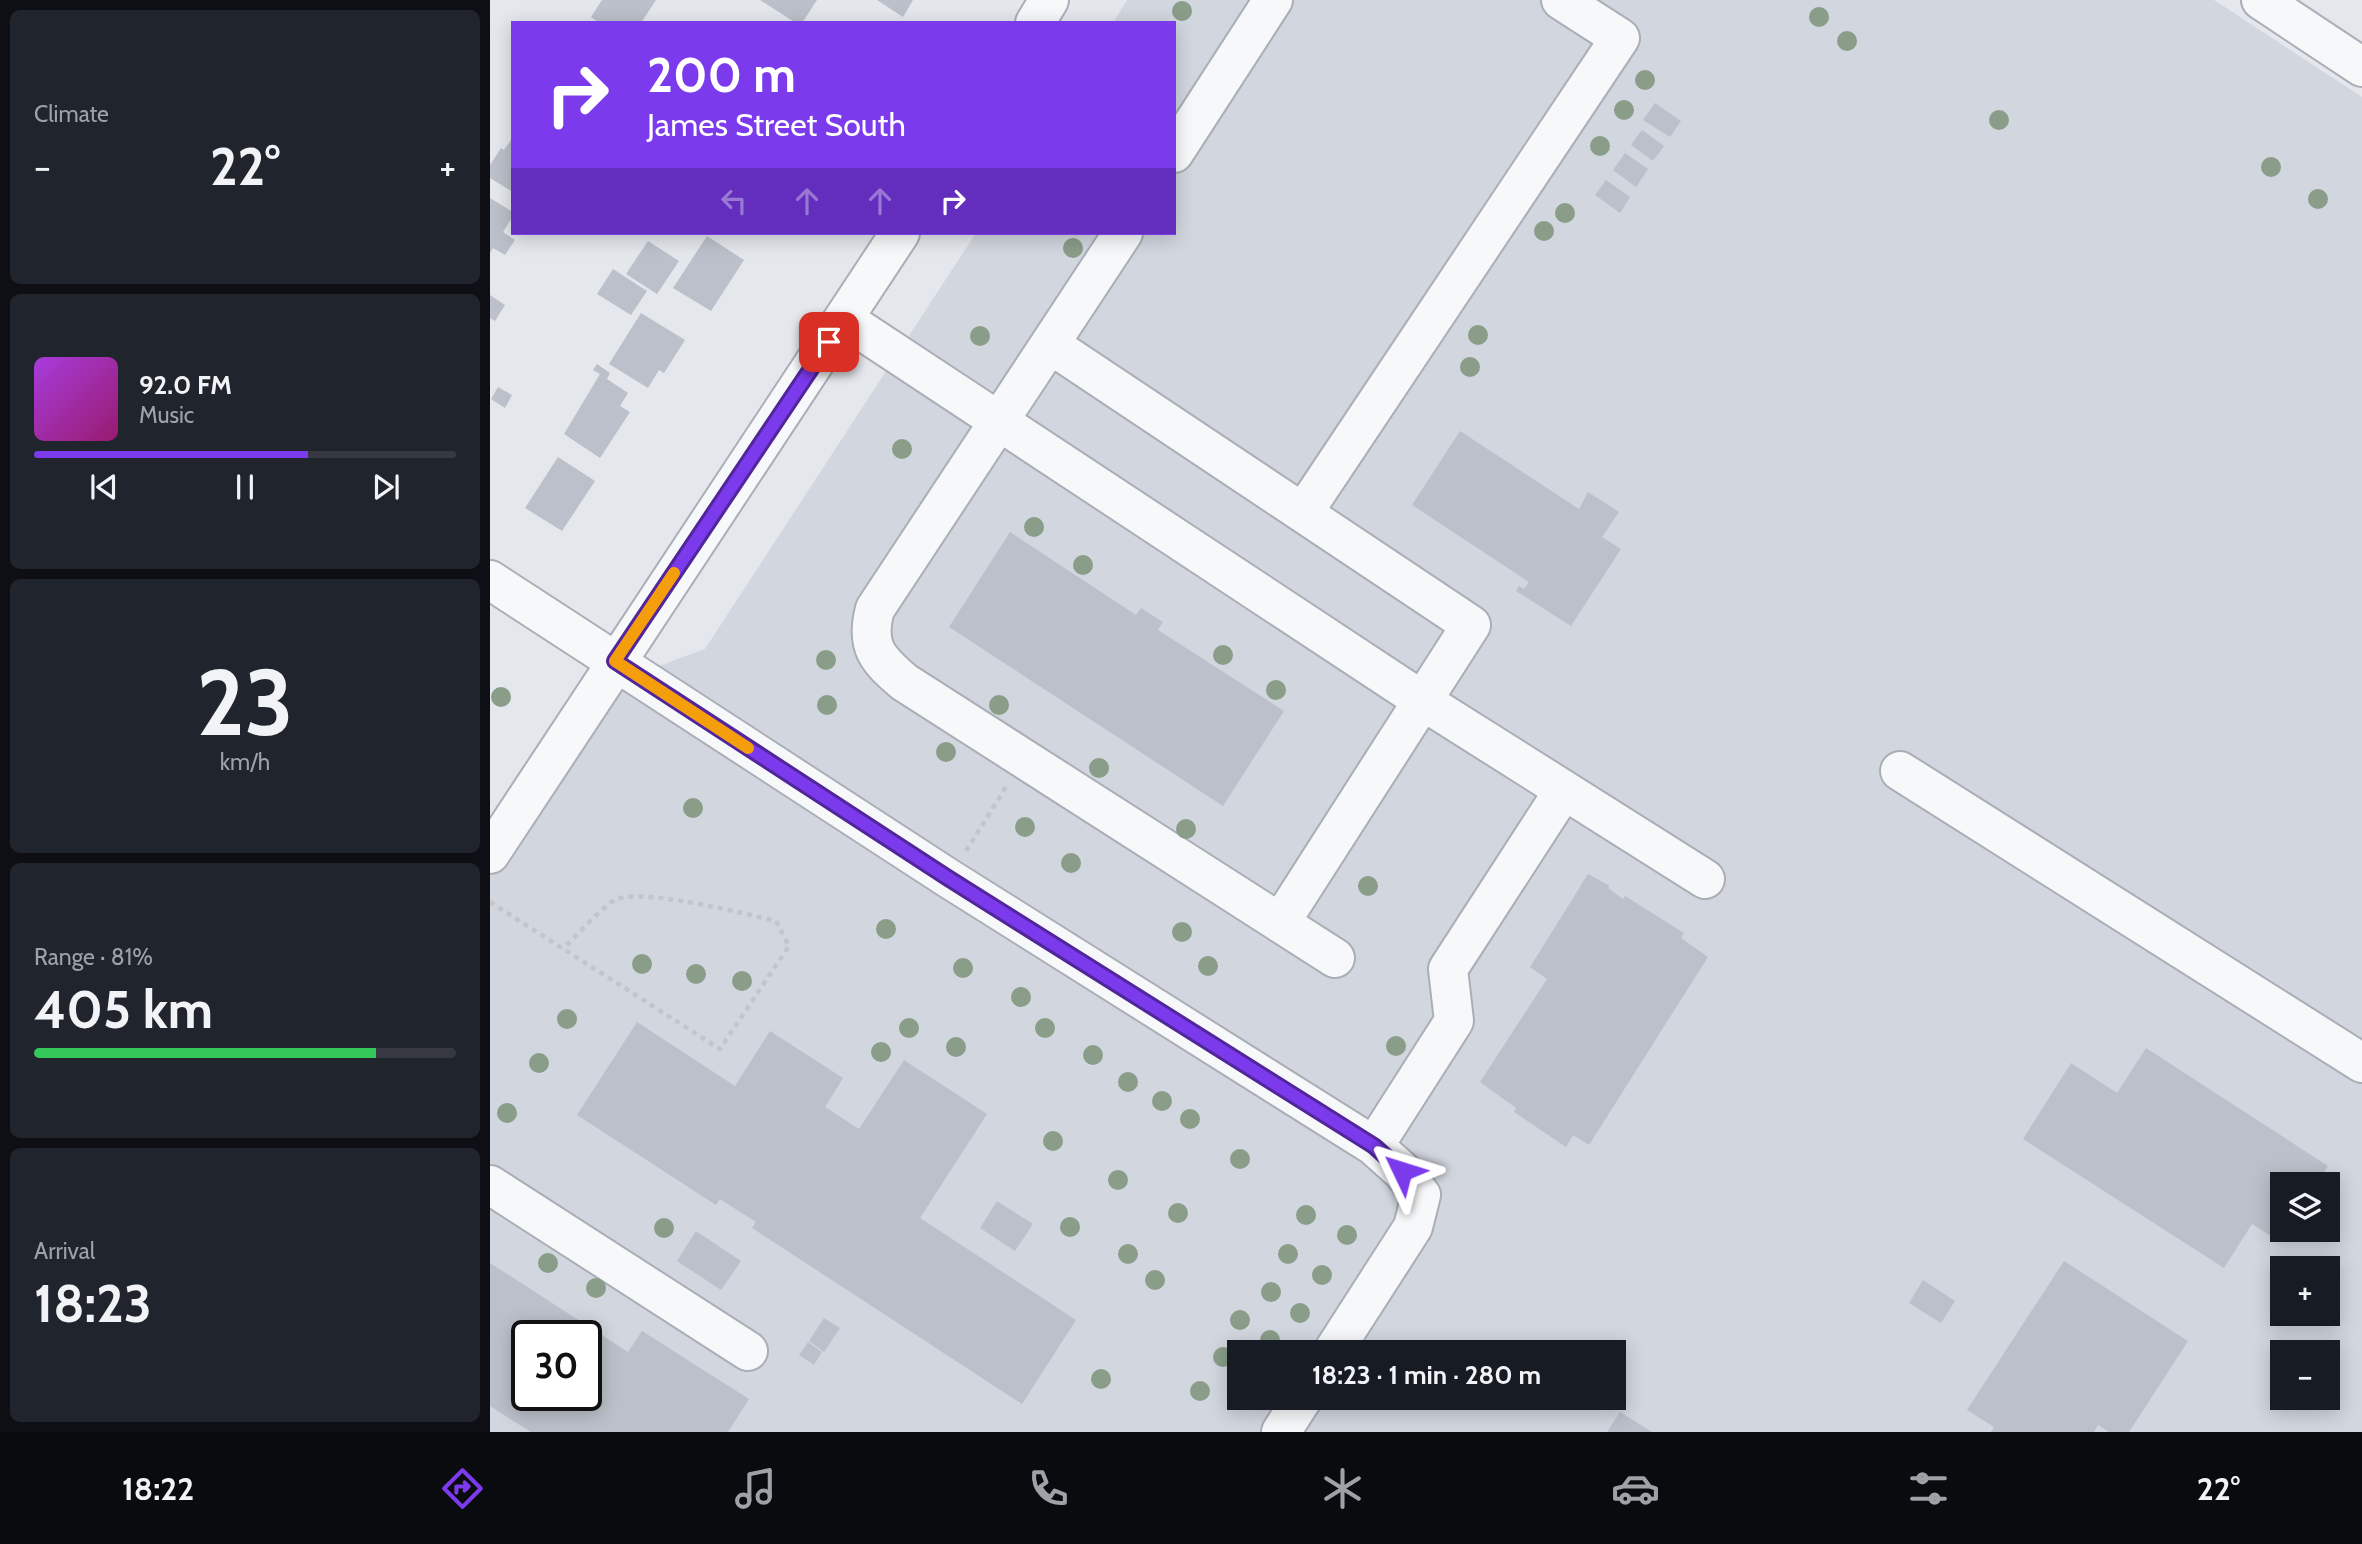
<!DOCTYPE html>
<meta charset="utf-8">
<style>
:root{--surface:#171b24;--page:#20242c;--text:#f1f3f6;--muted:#9ea1a6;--line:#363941;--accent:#7c3aed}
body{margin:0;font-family:Cabin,sans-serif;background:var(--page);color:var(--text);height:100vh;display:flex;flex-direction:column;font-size:26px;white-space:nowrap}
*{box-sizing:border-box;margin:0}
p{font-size:23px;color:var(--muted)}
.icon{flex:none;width:38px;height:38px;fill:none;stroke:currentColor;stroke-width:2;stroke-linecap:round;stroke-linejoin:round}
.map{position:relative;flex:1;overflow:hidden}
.details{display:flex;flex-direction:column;gap:10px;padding:10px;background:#0d0f14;width:490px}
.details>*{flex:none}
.top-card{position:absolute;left:21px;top:21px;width:665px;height:214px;border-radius:0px;box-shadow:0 4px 18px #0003;background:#7c3aed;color:#fff;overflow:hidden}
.buttons{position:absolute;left:1780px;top:1172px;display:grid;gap:14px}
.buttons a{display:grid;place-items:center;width:70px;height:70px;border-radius:0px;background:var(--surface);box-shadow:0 4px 18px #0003;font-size:35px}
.speed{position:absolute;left:21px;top:1320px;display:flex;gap:14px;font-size:35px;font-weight:700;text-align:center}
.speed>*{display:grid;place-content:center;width:91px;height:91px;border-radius:50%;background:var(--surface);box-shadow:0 4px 18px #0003;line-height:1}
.speed .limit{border:4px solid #111;border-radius:10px;background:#fff;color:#111}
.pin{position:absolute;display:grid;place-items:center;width:60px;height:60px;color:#fff;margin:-30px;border-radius:14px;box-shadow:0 4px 10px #0006}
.me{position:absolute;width:77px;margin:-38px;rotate:311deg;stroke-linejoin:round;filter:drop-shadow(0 0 5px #0008)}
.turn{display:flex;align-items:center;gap:24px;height:147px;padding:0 21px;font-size:32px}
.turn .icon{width:91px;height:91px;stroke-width:2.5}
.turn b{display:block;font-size:49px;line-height:60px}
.lanes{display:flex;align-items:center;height:66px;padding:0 21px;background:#0003;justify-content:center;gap:35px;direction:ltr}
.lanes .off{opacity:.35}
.big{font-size:52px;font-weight:700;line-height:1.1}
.details .tile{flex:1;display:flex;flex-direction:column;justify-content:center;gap:10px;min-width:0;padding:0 24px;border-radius:10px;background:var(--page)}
.details .dial{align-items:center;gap:0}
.dial b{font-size:91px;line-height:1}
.song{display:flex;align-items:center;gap:21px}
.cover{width:84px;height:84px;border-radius:10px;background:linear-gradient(135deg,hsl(280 70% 55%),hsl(320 70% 35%))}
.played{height:7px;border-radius:4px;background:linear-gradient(90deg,var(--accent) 65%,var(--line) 65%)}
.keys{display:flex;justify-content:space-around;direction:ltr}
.heat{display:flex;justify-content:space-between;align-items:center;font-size:38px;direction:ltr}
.charge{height:10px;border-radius:5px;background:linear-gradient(90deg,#34c759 81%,var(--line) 0)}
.trip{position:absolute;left:737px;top:1340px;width:399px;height:70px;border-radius:0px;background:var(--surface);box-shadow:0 4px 18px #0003;font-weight:700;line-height:70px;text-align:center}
.tab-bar{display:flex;height:112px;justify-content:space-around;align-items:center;background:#090b0e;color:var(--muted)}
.tab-bar .icon{width:49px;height:49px}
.tab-bar .selected{color:var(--accent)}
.tab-bar b{font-size:32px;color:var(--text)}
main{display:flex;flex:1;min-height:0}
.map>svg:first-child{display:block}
.built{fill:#d2d6de;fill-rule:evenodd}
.building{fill:#bbc0ca;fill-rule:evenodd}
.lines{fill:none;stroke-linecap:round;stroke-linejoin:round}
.minor-casing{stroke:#a9aeb7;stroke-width:42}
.path{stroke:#c2c5cb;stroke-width:4.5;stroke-dasharray:5 5;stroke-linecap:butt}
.minor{stroke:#f7f8fa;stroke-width:38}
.tree{fill:#899d89}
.route-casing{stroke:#51269a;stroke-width:18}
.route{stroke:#7c3aed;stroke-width:12}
.slow{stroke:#f59e0b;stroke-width:12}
</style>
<main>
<section class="details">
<div class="tile"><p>Climate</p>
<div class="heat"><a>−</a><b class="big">22°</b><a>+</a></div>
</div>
<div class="tile">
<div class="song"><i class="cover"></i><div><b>92.0 FM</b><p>Music</p></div></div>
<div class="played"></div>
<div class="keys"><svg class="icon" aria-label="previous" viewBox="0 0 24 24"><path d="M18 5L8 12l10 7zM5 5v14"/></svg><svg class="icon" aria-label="pause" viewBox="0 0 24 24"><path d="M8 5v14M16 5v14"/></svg><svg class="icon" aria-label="next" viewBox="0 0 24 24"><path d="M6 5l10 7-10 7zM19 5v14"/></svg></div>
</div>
<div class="tile dial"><b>23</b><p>km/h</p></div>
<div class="tile"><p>Range · 81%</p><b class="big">405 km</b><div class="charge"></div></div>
<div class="tile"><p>Arrival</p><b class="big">18:23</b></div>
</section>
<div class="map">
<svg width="1872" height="1432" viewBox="0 0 1872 1432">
<rect width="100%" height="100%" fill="#e4e7ec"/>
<!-- built -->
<path class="built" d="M637,0H1724L1872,97V1432H0V838L98,692L215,649L486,233H684V23H623ZM1792,1185H1838V1230H1792ZM1792,1269H1838V1314H1792ZM37,1335H96V1395H37ZM749,1353H1124V1398H749ZM1792,1353H1838V1398H1792Z"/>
<!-- building -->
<path class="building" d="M112,0H166L151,23H109L101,17Z
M270,0H327L312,23H306Z
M387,0H423L413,17Z
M1165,103L1191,121L1180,137L1153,120Z
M1152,130L1174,146L1163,161L1141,145Z
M23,137V192L0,178V165L11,148L14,150Z
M1135,153L1158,169L1146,187L1123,170Z
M1116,180L1140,197L1130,213L1105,195Z
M0,198L23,212V216L13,232L25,240L15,255L3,248L0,253Z
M217,236L254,260L221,311L183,288Z
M158,241L189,261L167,294L136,274Z
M123,269L157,291L141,315L107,294Z
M0,295L15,305L5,321L0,318Z
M151,313L195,340L174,373L169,370L158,388L119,364Z
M107,364L120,373L117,379L138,393L130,406L140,412L110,458L74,434L110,374L103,370Z
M8,387L22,395L15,408L1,399Z
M970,431L1089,509L1098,492L1129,512L1112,537L1131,549L1081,626L1026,591L1029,586L1034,589L1039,582L922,505Z
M68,457L105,481L72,531L35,508Z
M520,532L646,615L651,608L673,622L668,630L794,711L733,806L459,627Z
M1098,874L1120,886L1118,888L1133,899L1135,896L1194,933L1191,938L1218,957L1099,1145L1083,1135L1076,1147L1024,1112L1026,1108L990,1082L1057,979L1040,967Z
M147,1022L245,1086L280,1031L353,1078L335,1107L369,1129L414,1060L497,1114L430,1218L586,1320L532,1404L262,1228L266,1222L230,1199L226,1205L87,1115Z
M1656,1048L1838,1166L1826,1185H1792V1230H1796L1789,1241L1762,1224L1734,1268L1533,1139L1581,1063L1627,1093Z
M507,1201L543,1224L525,1251L490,1228Z
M206,1231L251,1261L231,1290L187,1261Z
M1574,1261L1698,1341L1639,1432H1619L1608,1425L1604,1432H1501L1504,1427L1477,1410Z
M0,1263L138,1352L152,1331L259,1399L238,1432H41L0,1406ZM37,1335H96V1395H37Z
M1433,1280L1465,1301L1451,1323L1419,1303Z
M334,1318L350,1328L334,1352L319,1341Z
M318,1342L332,1352L324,1365L309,1355Z
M1130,1412L1162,1432H1117Z"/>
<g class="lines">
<defs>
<path id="minor" d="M1771,0L1872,67
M545,23L559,0
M684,153L783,0
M633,233L385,609C375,646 387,659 414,682L845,958
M354,319L933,701L1215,879
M561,345L981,625L790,923
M813,513L1130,38L1071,0
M0,580L458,878L884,1146L912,1171L931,1195L923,1227L842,1353
M1410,771L1872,1063
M0,854L410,233
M884,1146L964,1021L958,969L1074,790
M0,1185L258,1351
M791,1432L813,1398"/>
</defs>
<!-- minor casing -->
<use href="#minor" class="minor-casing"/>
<!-- path -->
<path class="path" d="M476,851L516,787
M0,902L230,1049L299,946L286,921C256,914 150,887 125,900C114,905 84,938 73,949"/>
<!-- minor -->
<use href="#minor" class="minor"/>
</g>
<!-- trees -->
<g class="tree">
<circle cx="692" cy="11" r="10"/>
<circle cx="1329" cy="17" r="10"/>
<circle cx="1357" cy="41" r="10"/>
<circle cx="1155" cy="80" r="10"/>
<circle cx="1134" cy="110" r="10"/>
<circle cx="1509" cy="120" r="10"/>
<circle cx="1110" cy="146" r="10"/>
<circle cx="1781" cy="167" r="10"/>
<circle cx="1828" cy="199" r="10"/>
<circle cx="1075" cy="213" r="10"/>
<circle cx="1054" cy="231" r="10"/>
<circle cx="583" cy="248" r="10"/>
<circle cx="988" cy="335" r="10"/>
<circle cx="490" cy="336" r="10"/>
<circle cx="980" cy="367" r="10"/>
<circle cx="412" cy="449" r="10"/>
<circle cx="544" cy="527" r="10"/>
<circle cx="593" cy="565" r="10"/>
<circle cx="733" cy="655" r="10"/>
<circle cx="336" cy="660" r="10"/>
<circle cx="786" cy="690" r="10"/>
<circle cx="11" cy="697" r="10"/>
<circle cx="337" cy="705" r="10"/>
<circle cx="509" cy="705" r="10"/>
<circle cx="456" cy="752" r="10"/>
<circle cx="609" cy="768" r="10"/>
<circle cx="203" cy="808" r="10"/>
<circle cx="535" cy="827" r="10"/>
<circle cx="696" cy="829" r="10"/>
<circle cx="581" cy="863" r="10"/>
<circle cx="878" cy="886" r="10"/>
<circle cx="396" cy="929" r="10"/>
<circle cx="692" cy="932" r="10"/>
<circle cx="152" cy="964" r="10"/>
<circle cx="718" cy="966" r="10"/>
<circle cx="473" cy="968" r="10"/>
<circle cx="206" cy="974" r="10"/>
<circle cx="252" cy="981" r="10"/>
<circle cx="531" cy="997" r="10"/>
<circle cx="77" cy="1019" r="10"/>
<circle cx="419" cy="1028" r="10"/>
<circle cx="555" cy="1028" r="10"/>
<circle cx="906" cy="1046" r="10"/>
<circle cx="466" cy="1047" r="10"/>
<circle cx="391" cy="1052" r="10"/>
<circle cx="603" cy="1055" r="10"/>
<circle cx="49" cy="1063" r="10"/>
<circle cx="638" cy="1082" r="10"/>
<circle cx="672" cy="1101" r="10"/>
<circle cx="17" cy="1113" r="10"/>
<circle cx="700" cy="1119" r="10"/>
<circle cx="563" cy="1141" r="10"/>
<circle cx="750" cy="1159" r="10"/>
<circle cx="628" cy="1180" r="10"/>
<circle cx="688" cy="1213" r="10"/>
<circle cx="816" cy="1215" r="10"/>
<circle cx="580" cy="1227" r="10"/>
<circle cx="174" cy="1228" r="10"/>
<circle cx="857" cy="1235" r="10"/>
<circle cx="638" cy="1254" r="10"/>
<circle cx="798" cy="1254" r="10"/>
<circle cx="58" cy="1263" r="10"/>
<circle cx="832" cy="1275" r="10"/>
<circle cx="665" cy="1280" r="10"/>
<circle cx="106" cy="1288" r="10"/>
<circle cx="781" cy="1292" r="10"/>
<circle cx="810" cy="1313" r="10"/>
<circle cx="750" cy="1320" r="10"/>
<circle cx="780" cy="1340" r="10"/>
<circle cx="733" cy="1357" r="10"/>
<circle cx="611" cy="1379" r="10"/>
<circle cx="710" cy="1391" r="10"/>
</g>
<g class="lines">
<defs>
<path id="route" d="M339,342L125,661L458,878L884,1146L912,1171"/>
</defs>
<!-- route casing -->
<use href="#route" class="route-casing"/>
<!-- route -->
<use href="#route" class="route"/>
<!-- slow -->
<path class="slow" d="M184,573L125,661L258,748"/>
</g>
</svg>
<div class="buttons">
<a><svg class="icon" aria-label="layers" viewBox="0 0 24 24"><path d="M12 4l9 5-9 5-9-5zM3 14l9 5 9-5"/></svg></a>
<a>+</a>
<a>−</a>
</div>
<div class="speed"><div class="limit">30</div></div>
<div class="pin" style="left:339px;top:342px;background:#d93025"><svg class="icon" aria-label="arrive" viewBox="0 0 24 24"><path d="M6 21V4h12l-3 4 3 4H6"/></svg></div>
<svg class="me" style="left:912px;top:1171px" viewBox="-20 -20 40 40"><path d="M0-17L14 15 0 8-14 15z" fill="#7c3aed" stroke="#fff" stroke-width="4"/></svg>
<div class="trip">18:23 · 1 min · 280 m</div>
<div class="top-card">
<div class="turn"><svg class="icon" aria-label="right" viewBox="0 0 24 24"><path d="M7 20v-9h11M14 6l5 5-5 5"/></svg><div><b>200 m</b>James Street South</div></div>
<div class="lanes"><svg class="icon off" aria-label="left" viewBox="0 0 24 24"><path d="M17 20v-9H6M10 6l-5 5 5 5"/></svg><svg class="icon off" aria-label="ahead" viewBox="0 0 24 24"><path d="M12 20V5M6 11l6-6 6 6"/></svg><svg class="icon off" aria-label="ahead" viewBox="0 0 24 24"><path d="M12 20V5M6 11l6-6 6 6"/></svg><svg class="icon" aria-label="right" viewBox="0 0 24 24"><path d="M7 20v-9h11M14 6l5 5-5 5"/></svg></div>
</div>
</div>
</main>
<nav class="tab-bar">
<b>18:22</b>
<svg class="icon selected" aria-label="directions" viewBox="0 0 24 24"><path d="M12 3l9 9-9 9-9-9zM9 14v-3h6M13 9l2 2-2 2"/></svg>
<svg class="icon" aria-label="music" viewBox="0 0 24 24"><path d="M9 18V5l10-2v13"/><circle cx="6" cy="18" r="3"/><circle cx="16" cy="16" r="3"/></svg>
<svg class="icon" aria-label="phone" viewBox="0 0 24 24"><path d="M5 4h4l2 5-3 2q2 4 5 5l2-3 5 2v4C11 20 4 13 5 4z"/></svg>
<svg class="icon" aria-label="climate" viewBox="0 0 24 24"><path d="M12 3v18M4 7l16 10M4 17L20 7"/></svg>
<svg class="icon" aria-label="car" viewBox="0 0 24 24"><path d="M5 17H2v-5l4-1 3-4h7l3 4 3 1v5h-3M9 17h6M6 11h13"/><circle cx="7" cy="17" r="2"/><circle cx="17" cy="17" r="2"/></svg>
<svg class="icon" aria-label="filters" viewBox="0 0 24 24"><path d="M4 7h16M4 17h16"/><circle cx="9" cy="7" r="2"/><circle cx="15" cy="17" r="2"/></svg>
<b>22°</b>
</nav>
